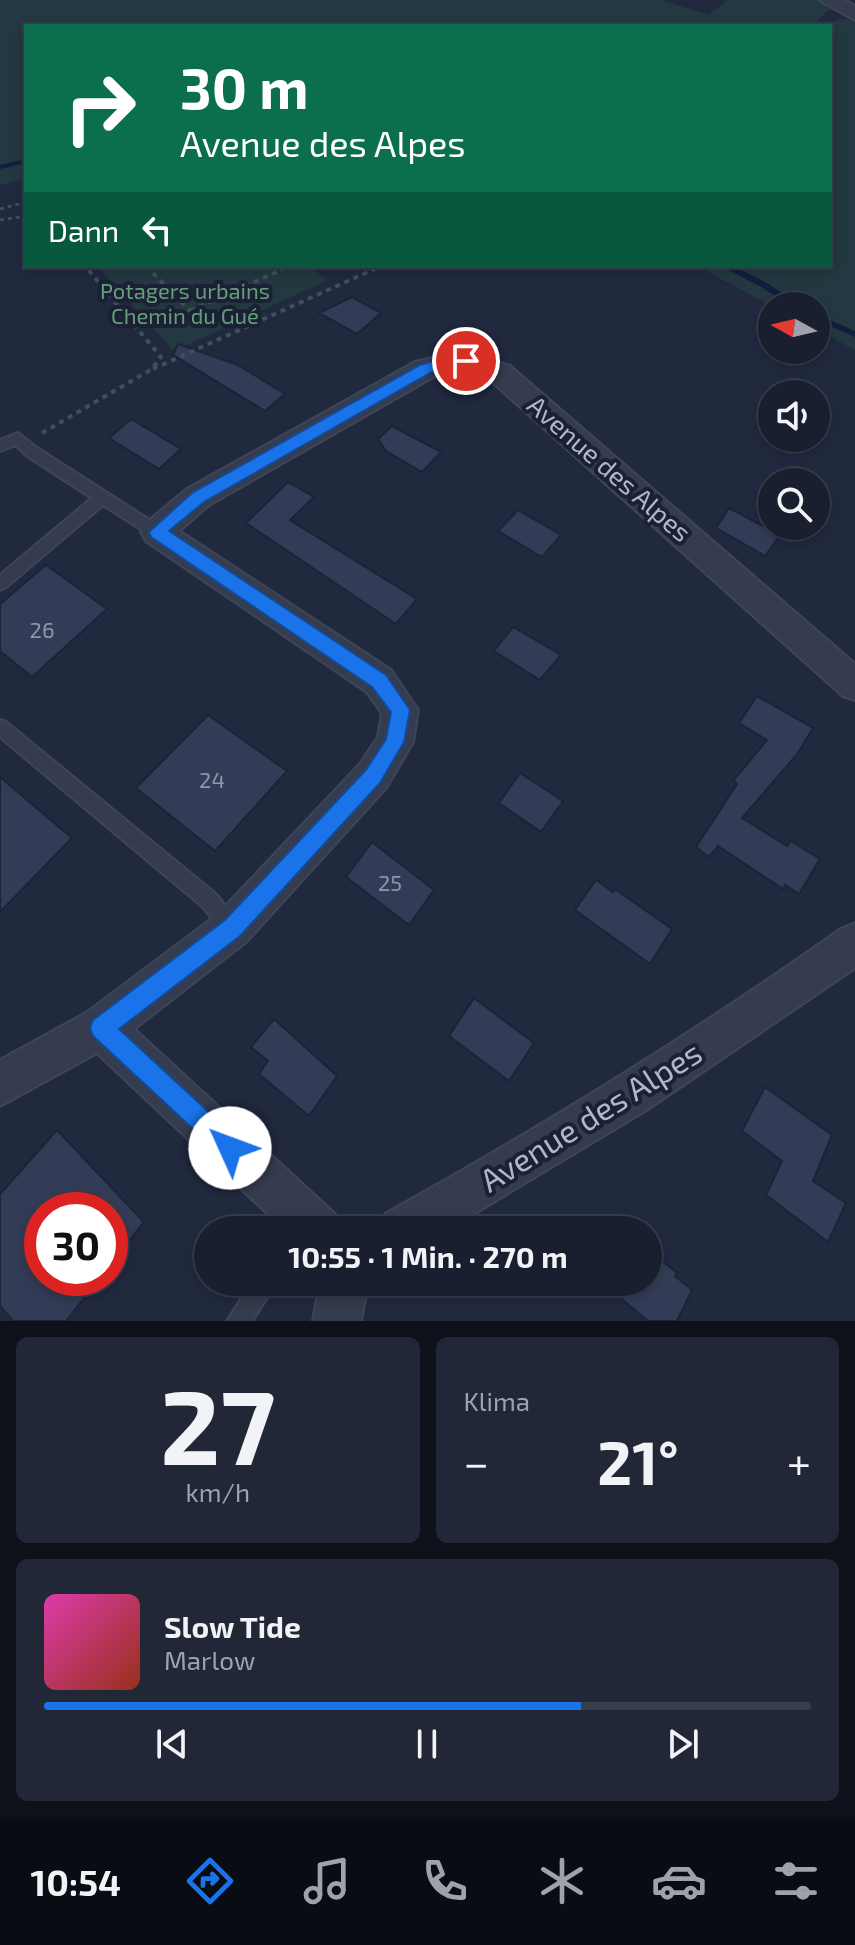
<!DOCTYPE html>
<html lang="de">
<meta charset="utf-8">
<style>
:root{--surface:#191f2f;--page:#222737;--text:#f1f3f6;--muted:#9fa2aa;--line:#373d4b;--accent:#1a73e8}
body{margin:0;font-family:"Exo 2",sans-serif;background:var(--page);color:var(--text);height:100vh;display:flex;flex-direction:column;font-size:30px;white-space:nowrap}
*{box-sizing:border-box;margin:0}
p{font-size:26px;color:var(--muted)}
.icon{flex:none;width:44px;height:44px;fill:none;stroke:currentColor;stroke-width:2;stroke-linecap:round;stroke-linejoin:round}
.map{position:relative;height:1321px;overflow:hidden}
.drawer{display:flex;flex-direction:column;gap:16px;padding:16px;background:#0e111a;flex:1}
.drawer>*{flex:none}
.hud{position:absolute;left:24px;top:24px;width:808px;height:244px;border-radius:0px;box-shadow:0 4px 12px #0003,0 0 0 2px var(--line);background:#0b6e4f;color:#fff;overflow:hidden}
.needle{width:52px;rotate:278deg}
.tools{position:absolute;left:758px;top:292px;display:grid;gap:16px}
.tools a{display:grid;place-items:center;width:72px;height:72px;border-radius:50%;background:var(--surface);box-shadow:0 4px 12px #0003,0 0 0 2px var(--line);font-size:40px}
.speed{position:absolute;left:24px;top:1192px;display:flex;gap:16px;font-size:40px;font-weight:700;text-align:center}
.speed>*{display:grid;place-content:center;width:104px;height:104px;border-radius:50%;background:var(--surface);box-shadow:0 4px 12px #0003,0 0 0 2px var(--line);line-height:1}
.speed .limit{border:12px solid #d22;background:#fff;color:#111}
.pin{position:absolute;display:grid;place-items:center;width:68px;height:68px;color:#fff;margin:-34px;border:4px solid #fff;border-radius:50%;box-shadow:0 2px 8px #0007}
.me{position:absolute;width:88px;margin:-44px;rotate:313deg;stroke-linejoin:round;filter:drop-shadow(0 0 6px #0008)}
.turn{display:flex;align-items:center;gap:28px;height:168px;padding:0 24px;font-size:36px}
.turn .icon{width:104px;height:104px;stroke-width:2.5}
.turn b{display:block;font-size:56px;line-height:68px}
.then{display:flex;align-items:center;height:76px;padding:0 24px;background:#0003;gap:16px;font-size:30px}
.big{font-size:60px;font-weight:700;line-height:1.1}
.drawer .tile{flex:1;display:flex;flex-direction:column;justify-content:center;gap:12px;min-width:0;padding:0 28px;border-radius:12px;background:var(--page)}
.drawer .dial{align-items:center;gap:0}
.dial b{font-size:104px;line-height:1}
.song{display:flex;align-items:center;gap:24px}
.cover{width:96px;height:96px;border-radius:12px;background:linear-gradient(135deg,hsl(320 70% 55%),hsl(10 70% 35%))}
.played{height:8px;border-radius:4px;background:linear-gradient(90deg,var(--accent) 70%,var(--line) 70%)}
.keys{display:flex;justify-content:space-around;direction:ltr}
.heat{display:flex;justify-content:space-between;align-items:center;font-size:44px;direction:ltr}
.drawer .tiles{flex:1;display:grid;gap:16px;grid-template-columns:1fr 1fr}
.tile:last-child{grid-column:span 2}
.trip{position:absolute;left:194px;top:1216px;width:468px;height:80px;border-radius:40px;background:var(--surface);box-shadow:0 4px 12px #0003,0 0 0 2px var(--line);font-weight:700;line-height:80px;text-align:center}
.dock{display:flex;height:128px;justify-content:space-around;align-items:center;background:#0a0c13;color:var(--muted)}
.dock .icon{width:56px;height:56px}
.dock .selected{color:var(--accent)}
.dock b{font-size:36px;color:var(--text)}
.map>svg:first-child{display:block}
.green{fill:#233840}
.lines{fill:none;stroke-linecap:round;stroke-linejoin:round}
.stream{fill:#131e3e;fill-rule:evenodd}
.building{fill:#333c56;stroke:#1d2336;stroke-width:2}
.service-casing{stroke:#3f4558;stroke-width:4}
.minor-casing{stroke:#3f4558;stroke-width:4}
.path-far1{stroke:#3c5258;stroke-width:3;stroke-dasharray:4 4;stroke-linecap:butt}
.path{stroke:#3c5258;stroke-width:4;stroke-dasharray:5 5;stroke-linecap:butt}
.service{fill:#353c4f;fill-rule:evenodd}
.minor{fill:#353c4f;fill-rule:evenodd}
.route{fill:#1a73e8;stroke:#114b97;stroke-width:2}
.labels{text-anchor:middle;stroke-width:8;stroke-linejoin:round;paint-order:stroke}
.far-park-label{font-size:22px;fill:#669d7b;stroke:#1b2134}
.number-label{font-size:22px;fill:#9096ab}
.street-label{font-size:26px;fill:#b1b7ca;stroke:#1b2134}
.near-street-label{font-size:32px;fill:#b1b7ca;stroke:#1b2134}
</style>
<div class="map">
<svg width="855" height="1321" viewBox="0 0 855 1321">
<rect width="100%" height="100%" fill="#21293f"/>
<!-- green -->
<path class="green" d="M0,0H661L709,15L728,0H822L833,6L812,26H26V178L0,185Z
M837,19L855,20V350L816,329V306H772L697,266H830L829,26Z
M97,266H308L328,280L174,351Z"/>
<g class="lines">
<!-- stream -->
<path class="stream" d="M26,159V163L0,169V165Z
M721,266C744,266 782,291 800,306H791L761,287Z
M816,314L855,331V337L816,320Z"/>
</g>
<!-- building -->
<path class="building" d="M352,297L381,313L357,334L319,313Z
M178,344L238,365L285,394L265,411L173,355Z
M131,419L181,449L159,469L109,438Z
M392,426L441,452L422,472L386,451L378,439Z
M288,482L314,497L290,520L417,599L396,624L246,523Z
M729,508L780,535L765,556L716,528Z
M518,510L561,535L542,557L498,531Z
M46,565L107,609L32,677L0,651V604Z
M513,627L561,655L540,680L494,651Z
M757,696L813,728L798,753L742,818L787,846L791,841L820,859L799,894L785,885L783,889L718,846L709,857L696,847L737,784L733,781L767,740L739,723Z
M208,715L287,771L215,851L136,788Z
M520,773L563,801L541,832L499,803Z
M0,777L72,838L0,912Z
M372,842L434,890L409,925L346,877Z
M596,880L613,892L615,889L672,929L650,964L575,910Z
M474,998L534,1043L509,1081L449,1036Z
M274,1019L337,1076L309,1116L259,1074L268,1061L251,1047Z
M765,1087L832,1135L813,1181L846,1203L828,1242L766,1195L782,1161L742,1131Z
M57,1130L144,1222L110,1265V1210H42V1278H100L66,1321H13L0,1306V1194Z
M648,1249L677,1273L675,1276L692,1290L677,1321H648L601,1282H648Z"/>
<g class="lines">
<defs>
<path id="service" d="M18,433L37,448L162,528L164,532L162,536H152L103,505L5,588L0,590V575L92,498L27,456L16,445L0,451V440Z
M0,720L6,722L217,895L240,927L238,934L231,936L224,934L203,907L0,737Z
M252,1282H277L252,1321H227Z"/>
<path id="minor" d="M819,0H844L855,6V20Z
M454,353L481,356L510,366L855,664V700L843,696L490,380C471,371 455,371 435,376L209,505L179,531L391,670L418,710L413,742L386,788L246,942L134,1029L335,1214L342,1230H285L97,1053L0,1106V1060L86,1013L218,914L360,764L378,737L382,713L367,692L146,541L141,532L146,523L187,489L415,362Z
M855,923V968L648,1109L447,1230H378L385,1214C542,1127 694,1033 841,929Z
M320,1282H368L361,1321H313Z"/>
</defs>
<!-- service casing -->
<use href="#service" class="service-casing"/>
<!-- minor casing -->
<use href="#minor" class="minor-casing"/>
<!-- path-far1 -->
<path class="path-far1" d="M0,209L26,202
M0,220L26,216"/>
<!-- path -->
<path class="path" d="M146,266L208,329
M190,311L283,269
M153,369L381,266
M42,433L152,369L161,357L85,266"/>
<!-- service -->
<use href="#service" class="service"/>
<!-- minor -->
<use href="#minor" class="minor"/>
</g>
<!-- route -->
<path class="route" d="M466,356L471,358V365L430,373L204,502L169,531L386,675L410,710L404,742L380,783L240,936L119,1029L239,1140L242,1148L239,1156L230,1160L222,1156L93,1036L90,1028L93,1020L225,920L366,770L386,739L391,712L372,687L151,537L149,532L192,493L420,365L447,357Z"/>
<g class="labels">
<!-- far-park labels -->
<g class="far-park-label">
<text x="185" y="299">Potagers urbains<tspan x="185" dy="25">Chemin du Gué</tspan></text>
</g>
<!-- number labels -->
<g class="number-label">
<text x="42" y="638">26</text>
<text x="212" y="788">24</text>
<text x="390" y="891">25</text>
</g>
<!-- street labels -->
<g class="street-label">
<text transform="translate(609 469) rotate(41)" y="9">Avenue des Alpes</text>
</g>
<!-- near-street labels -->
<g class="near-street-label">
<text transform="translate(591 1117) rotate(-32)" y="11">Avenue des Alpes</text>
</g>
</g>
</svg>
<div class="tools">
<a><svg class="needle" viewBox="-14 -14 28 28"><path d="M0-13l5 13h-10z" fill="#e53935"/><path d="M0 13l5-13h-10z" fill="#9fa2aa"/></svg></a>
<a><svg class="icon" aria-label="sound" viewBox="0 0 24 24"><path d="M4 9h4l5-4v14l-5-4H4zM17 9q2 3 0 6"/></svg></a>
<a><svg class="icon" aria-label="search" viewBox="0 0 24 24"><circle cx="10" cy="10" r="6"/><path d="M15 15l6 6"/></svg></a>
</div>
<div class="speed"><div class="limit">30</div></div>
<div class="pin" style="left:466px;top:361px;background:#d93025"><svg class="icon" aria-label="arrive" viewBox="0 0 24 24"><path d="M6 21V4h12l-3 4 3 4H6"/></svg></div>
<svg class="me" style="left:230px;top:1148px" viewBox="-20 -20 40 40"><circle r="19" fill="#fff"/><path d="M0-13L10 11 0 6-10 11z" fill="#1a73e8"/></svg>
<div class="trip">10:55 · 1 Min. · 270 m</div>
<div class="hud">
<div class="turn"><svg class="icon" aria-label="right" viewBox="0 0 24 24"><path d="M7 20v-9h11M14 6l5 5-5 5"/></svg><div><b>30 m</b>Avenue des Alpes</div></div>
<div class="then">Dann<svg class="icon" aria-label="left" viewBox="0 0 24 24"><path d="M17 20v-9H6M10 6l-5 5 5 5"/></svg></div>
</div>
</div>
<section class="drawer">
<div class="tiles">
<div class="tile dial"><b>27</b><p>km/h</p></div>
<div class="tile"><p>Klima</p>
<div class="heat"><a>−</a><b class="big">21°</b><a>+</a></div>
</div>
<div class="tile">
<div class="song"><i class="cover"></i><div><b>Slow Tide</b><p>Marlow</p></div></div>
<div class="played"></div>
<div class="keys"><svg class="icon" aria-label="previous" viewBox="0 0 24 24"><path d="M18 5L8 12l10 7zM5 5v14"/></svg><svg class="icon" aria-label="pause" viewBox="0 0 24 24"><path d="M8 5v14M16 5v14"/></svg><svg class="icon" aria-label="next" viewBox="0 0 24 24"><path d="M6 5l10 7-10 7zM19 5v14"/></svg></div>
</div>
</div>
</section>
<nav class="dock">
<b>10:54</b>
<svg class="icon selected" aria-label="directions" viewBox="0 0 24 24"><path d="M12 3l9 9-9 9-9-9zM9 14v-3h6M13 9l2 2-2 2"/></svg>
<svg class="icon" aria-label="music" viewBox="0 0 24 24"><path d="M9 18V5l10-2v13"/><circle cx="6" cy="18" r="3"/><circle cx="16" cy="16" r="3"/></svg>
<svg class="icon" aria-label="phone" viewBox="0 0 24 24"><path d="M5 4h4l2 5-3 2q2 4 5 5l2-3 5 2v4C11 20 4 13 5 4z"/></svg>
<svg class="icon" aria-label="climate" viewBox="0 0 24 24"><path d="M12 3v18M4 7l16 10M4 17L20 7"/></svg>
<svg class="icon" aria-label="car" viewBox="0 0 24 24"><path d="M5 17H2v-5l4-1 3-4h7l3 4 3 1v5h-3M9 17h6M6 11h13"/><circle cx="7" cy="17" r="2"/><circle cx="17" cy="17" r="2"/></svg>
<svg class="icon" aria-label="filters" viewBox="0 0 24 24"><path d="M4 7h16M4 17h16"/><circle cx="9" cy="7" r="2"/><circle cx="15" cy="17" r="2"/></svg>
</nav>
